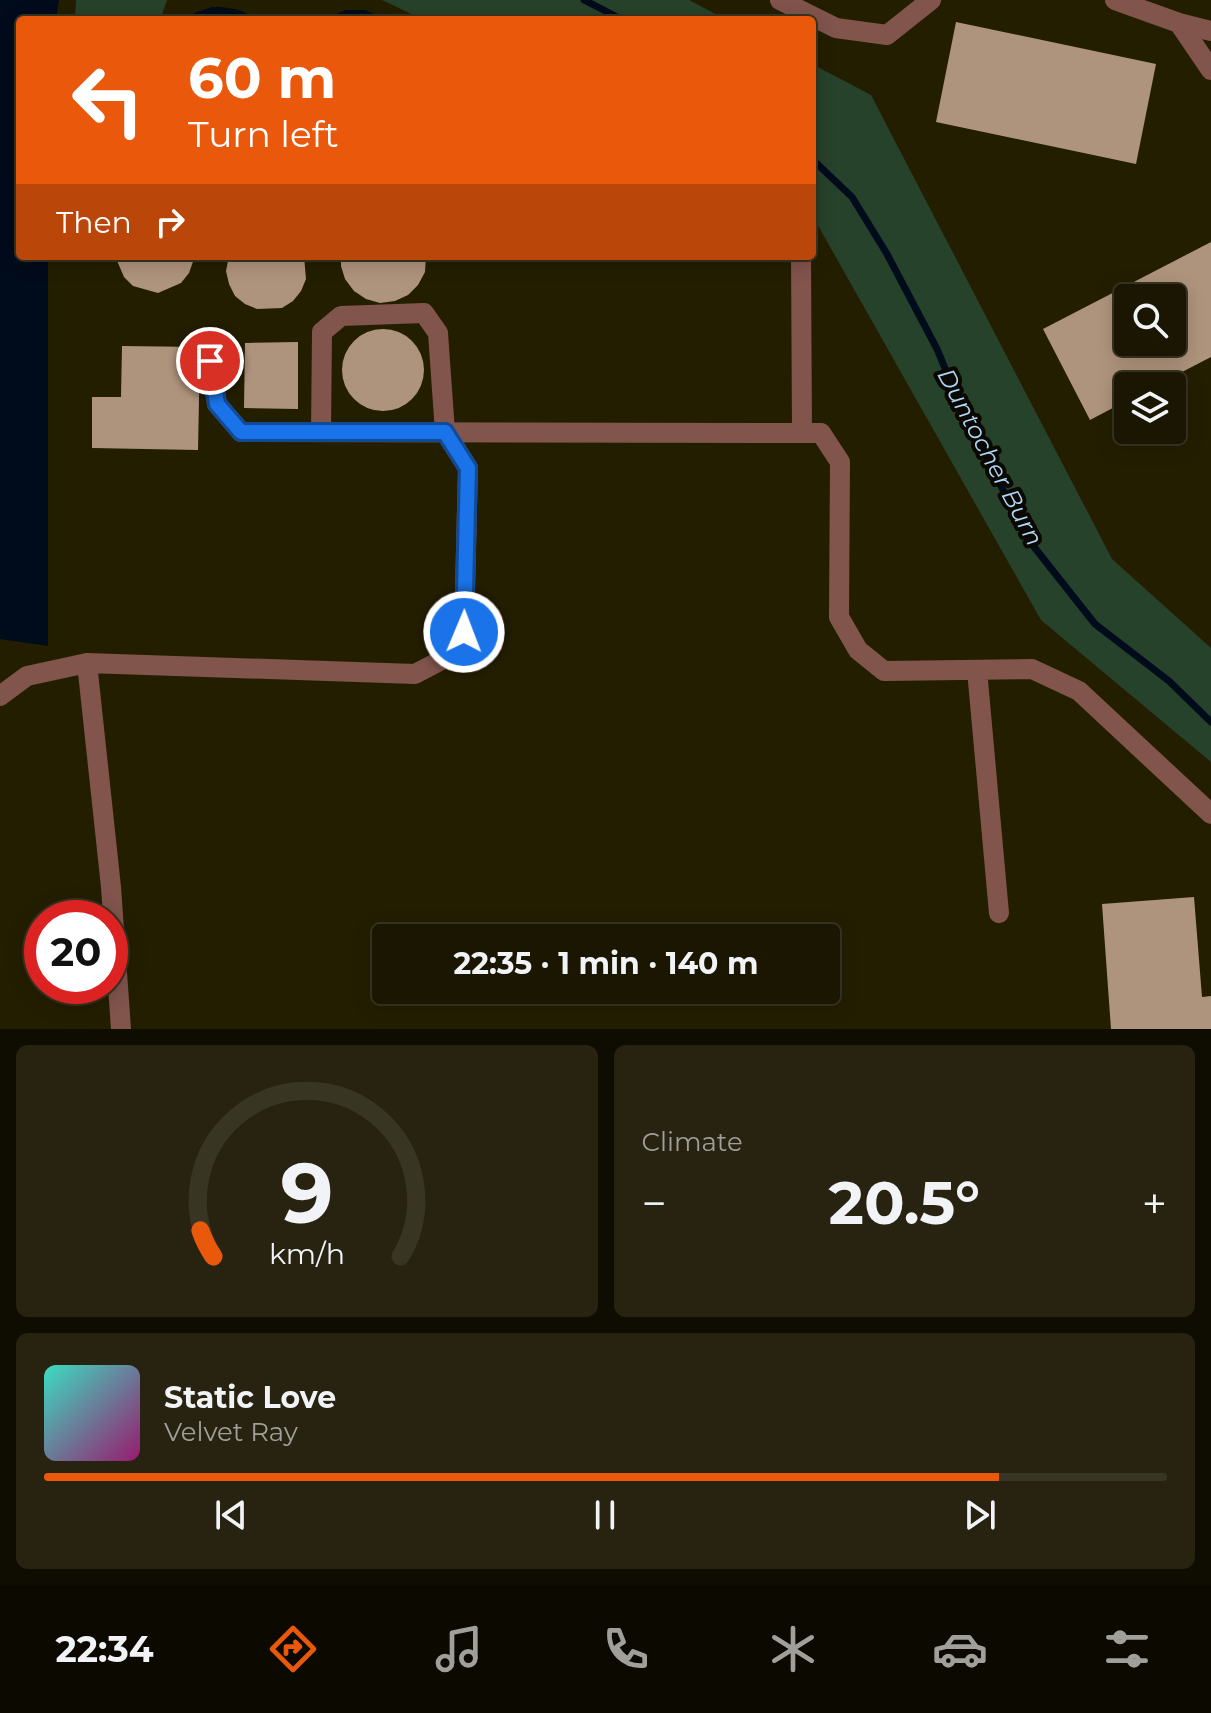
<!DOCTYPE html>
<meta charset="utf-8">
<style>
:root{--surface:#1b1601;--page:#282310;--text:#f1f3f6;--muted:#a09f99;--line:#393523;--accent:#ea580c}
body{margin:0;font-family:Montserrat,sans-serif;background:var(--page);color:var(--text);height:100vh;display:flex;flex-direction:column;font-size:30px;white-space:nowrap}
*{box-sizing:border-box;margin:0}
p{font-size:26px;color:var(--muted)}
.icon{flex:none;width:44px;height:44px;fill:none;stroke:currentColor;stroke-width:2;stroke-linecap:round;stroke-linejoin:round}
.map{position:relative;height:1029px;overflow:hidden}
.side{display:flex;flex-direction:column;gap:16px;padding:16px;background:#0f0c01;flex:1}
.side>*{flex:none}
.banner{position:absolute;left:16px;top:16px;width:800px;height:244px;border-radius:8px;box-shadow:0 4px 20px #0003,0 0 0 2px var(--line);background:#ea580c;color:#fff;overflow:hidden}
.tools{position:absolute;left:1114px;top:284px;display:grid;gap:16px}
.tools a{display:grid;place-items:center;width:72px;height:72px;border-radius:8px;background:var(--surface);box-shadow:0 4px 20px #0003,0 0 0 2px var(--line);font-size:40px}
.speed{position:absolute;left:24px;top:900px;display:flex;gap:16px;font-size:40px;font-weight:700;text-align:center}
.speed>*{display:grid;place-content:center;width:104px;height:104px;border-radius:50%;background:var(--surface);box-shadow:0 4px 20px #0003,0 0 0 2px var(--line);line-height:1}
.speed .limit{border:12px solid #d22;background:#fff;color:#111}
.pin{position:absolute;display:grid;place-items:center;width:68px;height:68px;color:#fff;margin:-34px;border:4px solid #fff;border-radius:50%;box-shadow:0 2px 8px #0007}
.me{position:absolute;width:88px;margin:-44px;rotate:1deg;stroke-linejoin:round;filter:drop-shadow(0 0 6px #0008)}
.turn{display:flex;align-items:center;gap:28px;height:168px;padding:0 40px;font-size:36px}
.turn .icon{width:104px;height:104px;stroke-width:2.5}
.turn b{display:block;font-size:56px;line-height:68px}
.then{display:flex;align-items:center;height:76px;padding:0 40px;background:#0003;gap:16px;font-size:30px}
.big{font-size:60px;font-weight:700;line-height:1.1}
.side .widget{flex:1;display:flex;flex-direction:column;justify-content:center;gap:12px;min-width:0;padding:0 28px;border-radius:12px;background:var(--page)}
.side .dial{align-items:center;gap:0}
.dial svg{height:208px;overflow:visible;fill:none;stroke:var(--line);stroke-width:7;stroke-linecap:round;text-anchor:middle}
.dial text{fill:var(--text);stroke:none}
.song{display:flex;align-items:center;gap:24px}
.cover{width:96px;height:96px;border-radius:12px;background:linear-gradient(135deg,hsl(170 70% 55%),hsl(320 70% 35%))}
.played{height:8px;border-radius:4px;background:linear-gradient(90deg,var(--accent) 85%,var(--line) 85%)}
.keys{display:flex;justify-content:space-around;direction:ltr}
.heat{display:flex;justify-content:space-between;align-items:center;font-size:44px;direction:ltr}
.side .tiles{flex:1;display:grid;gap:16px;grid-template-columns:1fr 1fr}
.widget:last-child{grid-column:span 2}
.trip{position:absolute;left:372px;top:924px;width:468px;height:80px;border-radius:8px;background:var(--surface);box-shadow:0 4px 20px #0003,0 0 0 2px var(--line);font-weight:700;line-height:80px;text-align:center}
.tab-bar{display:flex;height:128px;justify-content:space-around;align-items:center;background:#0b0900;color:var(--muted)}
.tab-bar .icon{width:56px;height:56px}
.tab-bar .current{color:var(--accent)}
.tab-bar b{font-size:36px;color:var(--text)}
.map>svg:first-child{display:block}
.green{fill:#27422b}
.water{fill:#000b1b}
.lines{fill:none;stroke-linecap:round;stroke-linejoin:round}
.stream{stroke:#000b1b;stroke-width:7}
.building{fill:#af947d;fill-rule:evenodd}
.minor{stroke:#81544c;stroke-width:20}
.route-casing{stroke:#114b97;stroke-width:20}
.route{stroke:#1a73e8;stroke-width:14}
.labels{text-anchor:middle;stroke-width:8;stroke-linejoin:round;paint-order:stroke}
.water-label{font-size:24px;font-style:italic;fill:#add8f9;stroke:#0b0801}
</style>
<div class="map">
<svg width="1211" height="1029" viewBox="0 0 1211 1029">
<rect width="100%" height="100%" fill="#241e01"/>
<!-- green -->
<path class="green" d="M76,0H167L160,20H75Z
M382,0H689L727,20H424Z
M812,64L871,95L1112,559L1211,648V762L1041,620L812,215Z"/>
<!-- water -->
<path class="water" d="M0,0H59L56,20H20V256H48V646L0,639Z
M212,7C229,7 243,9 257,20H185L194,13Z
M346,10H365L387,20H322Z"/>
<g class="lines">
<!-- stream -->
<path class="stream" d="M584,0L623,20
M812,159L852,197L887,254L937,349L959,402L1027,538L1095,624L1169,681L1211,722"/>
</g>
<!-- building -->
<path class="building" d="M956,22L1156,64L1136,164L936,122Z
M1211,242V357L1155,386H1128V400L1090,420L1043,329ZM1128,298H1172V342H1128Z
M115,256H195L189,273L181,283L158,293L133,286L124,277Z
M229,256H304L306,279L301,291L293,301L282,308L257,309L245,304L235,296L229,284L226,271Z
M341,256H426L425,272L418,285L408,295L395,301L380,303L366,299L354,291L345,279L341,266Z
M342 370a41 41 0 1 1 82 0a41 41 0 1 1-82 0Z
M298,342V409L244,408L245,343Z
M122,346L200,347L198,450L92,448V397H121Z
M1194,897L1202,997L1211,996V1029H1111L1102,904Z"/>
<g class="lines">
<!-- minor -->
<path class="minor" d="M780,0L836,28L887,35L931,0
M1115,0L1179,23L1211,31
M1179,23L1211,70
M801,256L802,433
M207,339L217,404L241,432L821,433L840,462L839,617L858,650L884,671L1032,669L1079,691L1211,814
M87,663L111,887L121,1029
M977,670L999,913
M0,696L27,676L87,663L415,674L451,655L464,632L468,468L445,432L438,333L424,313L341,316L322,332L321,432"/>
</g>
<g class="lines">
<defs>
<path id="route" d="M210,361L217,404L241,432H445L468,468L464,632"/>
</defs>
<!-- route casing -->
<use href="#route" class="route-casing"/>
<!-- route -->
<use href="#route" class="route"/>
</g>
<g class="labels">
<!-- water labels -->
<g class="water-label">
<text transform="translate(990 457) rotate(62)" y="8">Duntocher Burn</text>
</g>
</g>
</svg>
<div class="tools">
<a><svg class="icon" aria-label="search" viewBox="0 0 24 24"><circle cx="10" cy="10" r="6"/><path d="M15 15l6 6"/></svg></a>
<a><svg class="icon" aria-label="layers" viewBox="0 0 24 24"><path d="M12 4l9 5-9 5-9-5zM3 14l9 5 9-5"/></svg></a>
</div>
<div class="speed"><div class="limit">20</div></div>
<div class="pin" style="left:210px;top:361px;background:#d93025"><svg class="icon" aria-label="arrive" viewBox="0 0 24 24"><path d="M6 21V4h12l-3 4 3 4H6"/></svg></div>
<svg class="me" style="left:464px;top:632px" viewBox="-20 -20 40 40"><circle r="17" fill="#1a73e8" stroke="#fff" stroke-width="3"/><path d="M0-11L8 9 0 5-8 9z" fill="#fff"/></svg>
<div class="trip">22:35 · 1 min · 140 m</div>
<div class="banner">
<div class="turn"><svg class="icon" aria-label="left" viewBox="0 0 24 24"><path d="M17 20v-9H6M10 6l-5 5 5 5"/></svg><div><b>60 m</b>Turn left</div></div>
<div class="then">Then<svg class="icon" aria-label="right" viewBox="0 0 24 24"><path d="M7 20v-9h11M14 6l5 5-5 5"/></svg></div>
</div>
</div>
<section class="side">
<div class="tiles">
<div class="widget dial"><svg viewBox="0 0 100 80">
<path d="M14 69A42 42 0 1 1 86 69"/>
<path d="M14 69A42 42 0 0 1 9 59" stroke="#ea580c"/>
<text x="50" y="56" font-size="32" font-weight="700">9</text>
<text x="50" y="72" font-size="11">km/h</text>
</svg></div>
<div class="widget"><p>Climate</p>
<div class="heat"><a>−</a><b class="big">20.5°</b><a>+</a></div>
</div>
<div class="widget">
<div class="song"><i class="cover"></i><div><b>Static Love</b><p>Velvet Ray</p></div></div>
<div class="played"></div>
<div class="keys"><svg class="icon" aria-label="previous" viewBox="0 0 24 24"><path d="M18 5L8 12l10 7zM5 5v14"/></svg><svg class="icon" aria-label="pause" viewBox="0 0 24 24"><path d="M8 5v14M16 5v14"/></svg><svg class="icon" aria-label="next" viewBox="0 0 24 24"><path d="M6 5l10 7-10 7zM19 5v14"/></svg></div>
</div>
</div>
</section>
<nav class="tab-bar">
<b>22:34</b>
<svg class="icon current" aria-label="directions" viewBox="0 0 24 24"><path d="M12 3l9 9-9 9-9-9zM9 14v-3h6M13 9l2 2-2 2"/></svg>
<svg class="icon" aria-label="music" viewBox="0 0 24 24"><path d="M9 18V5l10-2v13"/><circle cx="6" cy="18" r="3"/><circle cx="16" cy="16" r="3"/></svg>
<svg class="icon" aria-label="phone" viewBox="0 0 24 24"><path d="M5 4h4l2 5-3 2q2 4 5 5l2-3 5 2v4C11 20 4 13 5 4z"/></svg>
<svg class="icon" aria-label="climate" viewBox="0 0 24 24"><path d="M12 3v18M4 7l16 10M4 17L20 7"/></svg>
<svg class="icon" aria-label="car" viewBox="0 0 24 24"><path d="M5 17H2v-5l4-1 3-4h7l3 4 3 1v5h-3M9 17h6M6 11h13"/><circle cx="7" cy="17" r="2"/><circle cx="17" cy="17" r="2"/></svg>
<svg class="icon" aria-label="filters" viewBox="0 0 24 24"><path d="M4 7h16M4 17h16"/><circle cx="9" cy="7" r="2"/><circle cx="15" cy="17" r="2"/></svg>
</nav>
